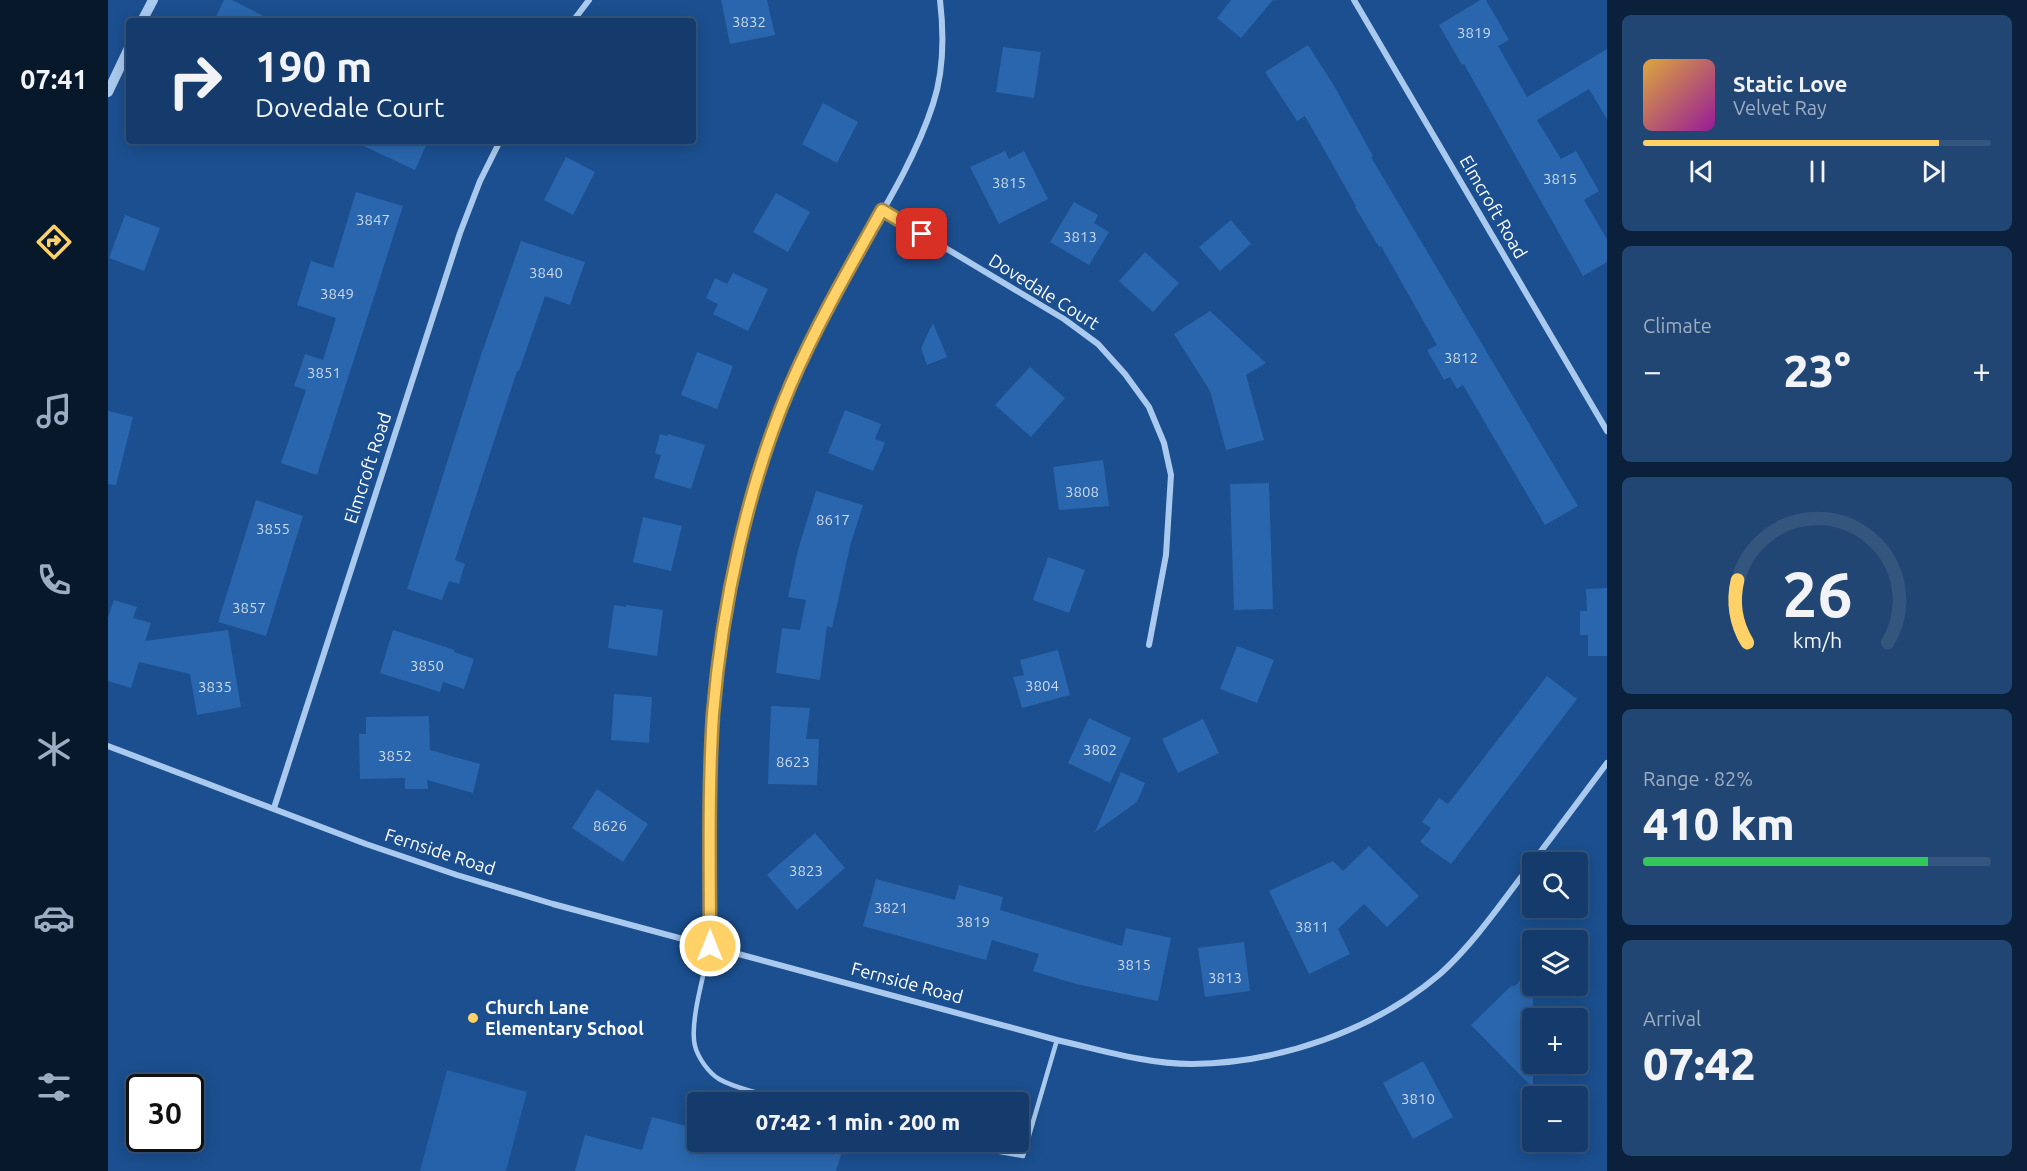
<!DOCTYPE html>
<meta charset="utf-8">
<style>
:root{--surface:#143b6b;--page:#214673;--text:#f1f3f6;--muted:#9dadc1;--line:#33557e;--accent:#ffd166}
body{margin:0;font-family:Ubuntu,sans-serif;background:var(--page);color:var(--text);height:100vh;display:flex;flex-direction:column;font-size:22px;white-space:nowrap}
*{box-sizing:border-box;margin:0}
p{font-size:20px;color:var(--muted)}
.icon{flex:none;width:33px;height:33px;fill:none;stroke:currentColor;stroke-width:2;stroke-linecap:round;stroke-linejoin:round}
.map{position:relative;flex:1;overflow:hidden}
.panel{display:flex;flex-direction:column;gap:15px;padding:15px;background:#0b203b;width:420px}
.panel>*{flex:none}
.guide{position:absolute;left:18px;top:18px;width:570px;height:126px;border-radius:6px;box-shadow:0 3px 15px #0003,0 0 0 2px var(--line);background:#143b6b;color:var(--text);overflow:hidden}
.fabs{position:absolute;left:1414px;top:852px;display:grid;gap:12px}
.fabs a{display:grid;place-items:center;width:66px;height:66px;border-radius:6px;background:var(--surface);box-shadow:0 3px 15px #0003,0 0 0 2px var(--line);font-size:30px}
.speed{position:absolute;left:18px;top:1074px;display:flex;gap:12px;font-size:30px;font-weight:700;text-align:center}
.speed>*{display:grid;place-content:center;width:78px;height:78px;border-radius:50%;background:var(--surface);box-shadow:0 3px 15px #0003,0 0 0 2px var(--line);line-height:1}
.speed .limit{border:3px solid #111;border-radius:9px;background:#fff;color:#111}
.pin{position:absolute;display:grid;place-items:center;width:51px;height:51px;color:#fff;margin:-26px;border-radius:12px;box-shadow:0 3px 9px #0006}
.me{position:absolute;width:66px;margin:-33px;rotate:0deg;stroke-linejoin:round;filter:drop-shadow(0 0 4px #0008)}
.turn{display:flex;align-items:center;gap:21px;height:126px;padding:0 30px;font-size:27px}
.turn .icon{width:78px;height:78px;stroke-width:2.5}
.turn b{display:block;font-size:42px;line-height:51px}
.big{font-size:45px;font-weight:800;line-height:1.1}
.panel .tile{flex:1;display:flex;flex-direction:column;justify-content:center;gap:9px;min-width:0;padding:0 21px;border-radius:9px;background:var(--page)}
.panel .dial{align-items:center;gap:0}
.dial svg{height:156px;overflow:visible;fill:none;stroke:var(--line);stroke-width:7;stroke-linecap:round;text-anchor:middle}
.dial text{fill:var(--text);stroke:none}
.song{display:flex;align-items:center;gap:18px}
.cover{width:72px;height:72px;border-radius:9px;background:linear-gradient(135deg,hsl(40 70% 55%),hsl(300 70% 35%))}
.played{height:6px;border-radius:3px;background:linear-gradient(90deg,var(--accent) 85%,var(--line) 85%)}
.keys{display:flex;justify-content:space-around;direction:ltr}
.heat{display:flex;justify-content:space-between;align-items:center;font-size:33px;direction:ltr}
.charge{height:9px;border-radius:4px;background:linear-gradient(90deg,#34c759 82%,var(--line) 0)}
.trip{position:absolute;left:579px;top:1092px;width:342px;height:60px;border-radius:6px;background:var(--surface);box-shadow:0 3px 15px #0003,0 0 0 2px var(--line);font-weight:800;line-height:60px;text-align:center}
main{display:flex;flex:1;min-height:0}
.menu{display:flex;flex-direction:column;width:108px;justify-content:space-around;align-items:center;background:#08182b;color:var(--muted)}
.menu .icon{width:42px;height:42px}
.menu .selected{color:var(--accent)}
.menu b{font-size:27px;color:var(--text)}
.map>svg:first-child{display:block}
.green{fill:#2461a8}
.building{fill:#2a66ad}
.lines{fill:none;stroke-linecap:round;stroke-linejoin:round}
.service{stroke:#a9c9ee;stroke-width:4.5}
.minor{stroke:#a9c9ee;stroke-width:6}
.tertiary{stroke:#a9c9ee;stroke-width:10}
.route-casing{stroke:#a68842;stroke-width:15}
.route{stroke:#ffd166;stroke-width:10}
.poi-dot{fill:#ffd166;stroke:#1b4f8f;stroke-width:2}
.labels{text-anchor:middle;stroke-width:6;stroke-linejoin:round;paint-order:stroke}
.number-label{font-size:15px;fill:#cad9ea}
.street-label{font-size:18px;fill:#fff;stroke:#1b4f8f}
.poi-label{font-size:18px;font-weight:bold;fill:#fff;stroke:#1b4f8f;text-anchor:start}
</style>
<main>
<nav class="menu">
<b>07:41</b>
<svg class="icon selected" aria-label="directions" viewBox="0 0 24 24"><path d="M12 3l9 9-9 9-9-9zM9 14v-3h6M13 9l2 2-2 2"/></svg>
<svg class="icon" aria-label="music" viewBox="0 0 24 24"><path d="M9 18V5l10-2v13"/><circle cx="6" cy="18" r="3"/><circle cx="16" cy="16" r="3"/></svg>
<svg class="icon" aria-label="phone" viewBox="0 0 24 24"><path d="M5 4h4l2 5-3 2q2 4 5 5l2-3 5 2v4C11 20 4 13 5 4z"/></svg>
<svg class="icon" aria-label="climate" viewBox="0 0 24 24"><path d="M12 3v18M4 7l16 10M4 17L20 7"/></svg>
<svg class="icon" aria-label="car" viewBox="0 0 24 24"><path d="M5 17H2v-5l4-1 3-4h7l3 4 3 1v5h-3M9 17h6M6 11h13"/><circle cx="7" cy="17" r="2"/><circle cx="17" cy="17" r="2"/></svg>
<svg class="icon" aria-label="filters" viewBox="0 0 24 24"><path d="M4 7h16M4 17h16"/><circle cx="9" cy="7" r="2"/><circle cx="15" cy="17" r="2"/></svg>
</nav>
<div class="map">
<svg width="1499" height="1171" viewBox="0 0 1499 1171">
<rect width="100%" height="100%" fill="#1b4f8f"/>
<!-- green -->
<path class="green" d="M339,1070L419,1092L398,1171H312Z"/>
<!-- building -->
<path class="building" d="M116,0H124L165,21H106Z
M613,0H659L667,35L622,44Z
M1123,0H1165L1133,38L1109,18Z
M1372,0H1378L1401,40L1390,46L1419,97L1499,49V119L1481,89L1429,120L1453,159L1468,151L1491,191L1476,200L1499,239V262L1475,276L1356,64L1354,65L1331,25Z
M1200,45L1225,84L1265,156L1263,157L1470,506L1437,525L1355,385L1349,389L1342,377L1336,380L1319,350L1329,345L1273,246L1271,247L1247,207L1248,206L1197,116L1189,121L1157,72Z
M895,47L933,52L926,98L888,92Z
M715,103L750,122L729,163L694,144Z
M245,141H320L307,170Z
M897,151L901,159L916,151L940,199L891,224L862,167Z
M458,157L487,172L465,215L436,200Z
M248,192L295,206L209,475L173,463L198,390L186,386L197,354L215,360L228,318L189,305L203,261L225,268Z
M668,193L702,212L680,252L645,232Z
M966,202L990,215L986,223L1001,232L981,265L942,242Z
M17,215L52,228L36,271L1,258Z
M1123,220L1143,244L1112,271L1091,247Z
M413,241L477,262L462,305L437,296L411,371H409L347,560L357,564L351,584L341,581L334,600L299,589L372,358Z
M1037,252L1071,283L1045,312L1011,281Z
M625,273L660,289L640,331L605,314L610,304L598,298L607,278L619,284Z
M1102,311L1158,363L1138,375L1156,440L1118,450L1102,391L1066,334Z
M825,323L839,357L819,365L813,348Z
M589,352L625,366L609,409L573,395Z
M922,367L957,398L923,437L887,405Z
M737,410L773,424L767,439L777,443L765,471L720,453Z
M0,411L25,417L8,485L0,484Z
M552,434L559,436L560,434L597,445L583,489L546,478L553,455L547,453Z
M995,460L1001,506L951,510L945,467Z
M1161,483L1165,609L1126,610L1122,484Z
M708,491L755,505L742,546L724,628L719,626L712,680L668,673L674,628L692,630L698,600L680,597L690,550Z
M148,500L195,516L158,636L110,622Z
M535,517L574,526L563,571L525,562Z
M940,557L977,570L961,613L925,600Z
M1499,588V656H1480V635H1472V611H1479L1478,589Z
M6,600L29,607L25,618L43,623L37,641L120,630L133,707L89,715L82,674L31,662L23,688L0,681V618Z
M506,605L518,607V605L555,610L549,656L500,648Z
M285,630L347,650L346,652L366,659L356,689L335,682L332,692L272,673Z
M1129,646L1166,660L1149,703L1112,689Z
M950,650L962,695L914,708L905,677L916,675L912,660Z
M1439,676L1469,699L1343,864L1312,842L1323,828L1314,822L1331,798L1340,804Z
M506,694L544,697L541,743L503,740Z
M663,706L702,708L698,739H711L709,785L660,784Z
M321,716L322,750L372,764L365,793L319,780L320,789H297V778L252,779L251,734H258V717Z
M981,718L1023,738L1002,783L960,763Z
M1095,719L1111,753L1070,773L1054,739Z
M1013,772L1037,783L1029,802L987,832Z
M489,789L540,824L515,862L464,828Z
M707,833L737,868L689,910L659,875Z
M1261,846L1311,896L1279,927L1256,904L1230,929L1242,954L1201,974L1161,891L1225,861L1235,871Z
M768,879L847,900L851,885L895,897L892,910L1014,946L1018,928L1063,938L1050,1001L968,984L925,971L931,954L884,940L878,960L755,926Z
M1136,942L1142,991L1097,997L1090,948Z
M1425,965V1088L1363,1025L1403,986H1407Z
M1315,1061L1345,1117L1305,1139L1275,1083Z
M544,1117L590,1129V1142H724L736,1145L728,1171H467L477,1135L534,1150Z"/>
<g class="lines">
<!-- service -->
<path class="service" d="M602,946C597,971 581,1023 587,1046C590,1058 601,1073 611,1079C630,1090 669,1097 691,1102
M836,1142L915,1156L949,1040"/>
<!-- minor -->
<path class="minor" d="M1246,0L1499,431
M465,21L481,0
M774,210L956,319L990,344L1017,374L1041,407L1056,443L1063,475L1058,555L1041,645
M0,746L258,844L349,875L445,904L949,1040C993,1050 1038,1064 1084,1064C1171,1063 1265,1031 1332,974C1362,947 1387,912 1411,880C1441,841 1470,802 1499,763
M166,808L352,233L372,181L392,141
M602,946C602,895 600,843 602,792C605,683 618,571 653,468C672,413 693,359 720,307C754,242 803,173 825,104C836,71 836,34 832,0"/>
<!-- tertiary -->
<path class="tertiary" d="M34,21L45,0
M0,92L21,48"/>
</g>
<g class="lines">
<defs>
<path id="route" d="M602,946C602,869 600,791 605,714C614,605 640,484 683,384C709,324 742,267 774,210L814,234"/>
</defs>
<!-- route casing -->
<use href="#route" class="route-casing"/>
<!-- route -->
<use href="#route" class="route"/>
</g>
<!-- markers -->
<circle class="poi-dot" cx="365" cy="1018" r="6"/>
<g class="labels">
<!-- number labels -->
<g class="number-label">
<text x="641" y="27">3832</text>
<text x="1366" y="38">3819</text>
<text x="1452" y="184">3815</text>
<text x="901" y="188">3815</text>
<text x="265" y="225">3847</text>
<text x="972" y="242">3813</text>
<text x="438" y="278">3840</text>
<text x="229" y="299">3849</text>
<text x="1353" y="363">3812</text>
<text x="216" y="378">3851</text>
<text x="974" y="497">3808</text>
<text x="725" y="525">8617</text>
<text x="165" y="534">3855</text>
<text x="141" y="613">3857</text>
<text x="319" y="671">3850</text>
<text x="934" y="691">3804</text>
<text x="107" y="692">3835</text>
<text x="992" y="755">3802</text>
<text x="287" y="761">3852</text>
<text x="685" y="767">8623</text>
<text x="502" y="831">8626</text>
<text x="698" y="876">3823</text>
<text x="783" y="913">3821</text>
<text x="865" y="927">3819</text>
<text x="1204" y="932">3811</text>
<text x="1026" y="970">3815</text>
<text x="1117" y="983">3813</text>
<text x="1310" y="1104">3810</text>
</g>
<!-- street labels -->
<g class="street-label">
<text transform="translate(1385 207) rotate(60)" y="6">Elmcroft Road</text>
<text transform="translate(936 292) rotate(32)" y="6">Dovedale Court</text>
<text transform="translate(260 468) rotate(-72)" y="6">Elmcroft Road</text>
<text transform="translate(332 852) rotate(18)" y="6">Fernside Road</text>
<text transform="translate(799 983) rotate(15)" y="6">Fernside Road</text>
</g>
<!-- poi labels -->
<g class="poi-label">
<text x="377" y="1014">Church Lane<tspan x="377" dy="21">Elementary School</tspan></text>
</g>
</g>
</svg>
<div class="fabs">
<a><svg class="icon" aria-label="search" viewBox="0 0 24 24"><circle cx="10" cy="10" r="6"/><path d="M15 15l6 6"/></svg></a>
<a><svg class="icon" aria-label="layers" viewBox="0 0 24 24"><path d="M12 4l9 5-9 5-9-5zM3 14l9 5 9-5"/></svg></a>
<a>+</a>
<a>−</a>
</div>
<div class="speed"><div class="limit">30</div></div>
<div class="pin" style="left:814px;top:234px;background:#d93025"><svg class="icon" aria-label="arrive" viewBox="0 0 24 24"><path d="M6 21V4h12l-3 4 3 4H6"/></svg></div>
<svg class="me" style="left:602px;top:946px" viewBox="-20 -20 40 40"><circle r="17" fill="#ffd166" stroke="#fff" stroke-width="3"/><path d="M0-11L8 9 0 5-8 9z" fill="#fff"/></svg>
<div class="trip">07:42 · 1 min · 200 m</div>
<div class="guide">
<div class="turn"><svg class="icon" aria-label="right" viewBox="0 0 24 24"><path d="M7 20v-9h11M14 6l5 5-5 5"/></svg><div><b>190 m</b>Dovedale Court</div></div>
</div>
</div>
<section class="panel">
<div class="tile">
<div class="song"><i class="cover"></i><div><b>Static Love</b><p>Velvet Ray</p></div></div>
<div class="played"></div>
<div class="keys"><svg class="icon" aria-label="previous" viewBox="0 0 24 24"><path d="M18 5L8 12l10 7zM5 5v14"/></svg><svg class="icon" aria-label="pause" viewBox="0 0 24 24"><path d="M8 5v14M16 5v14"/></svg><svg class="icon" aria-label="next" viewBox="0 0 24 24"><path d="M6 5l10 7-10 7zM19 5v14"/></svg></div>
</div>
<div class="tile"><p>Climate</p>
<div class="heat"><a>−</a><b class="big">23°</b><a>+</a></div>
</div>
<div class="tile dial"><svg viewBox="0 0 100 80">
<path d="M14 69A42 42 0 1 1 86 69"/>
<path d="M14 69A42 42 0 0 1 9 37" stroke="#ffd166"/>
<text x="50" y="56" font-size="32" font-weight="700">26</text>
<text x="50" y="72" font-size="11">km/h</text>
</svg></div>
<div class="tile"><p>Range · 82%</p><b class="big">410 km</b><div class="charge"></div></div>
<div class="tile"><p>Arrival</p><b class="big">07:42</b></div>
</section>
</main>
